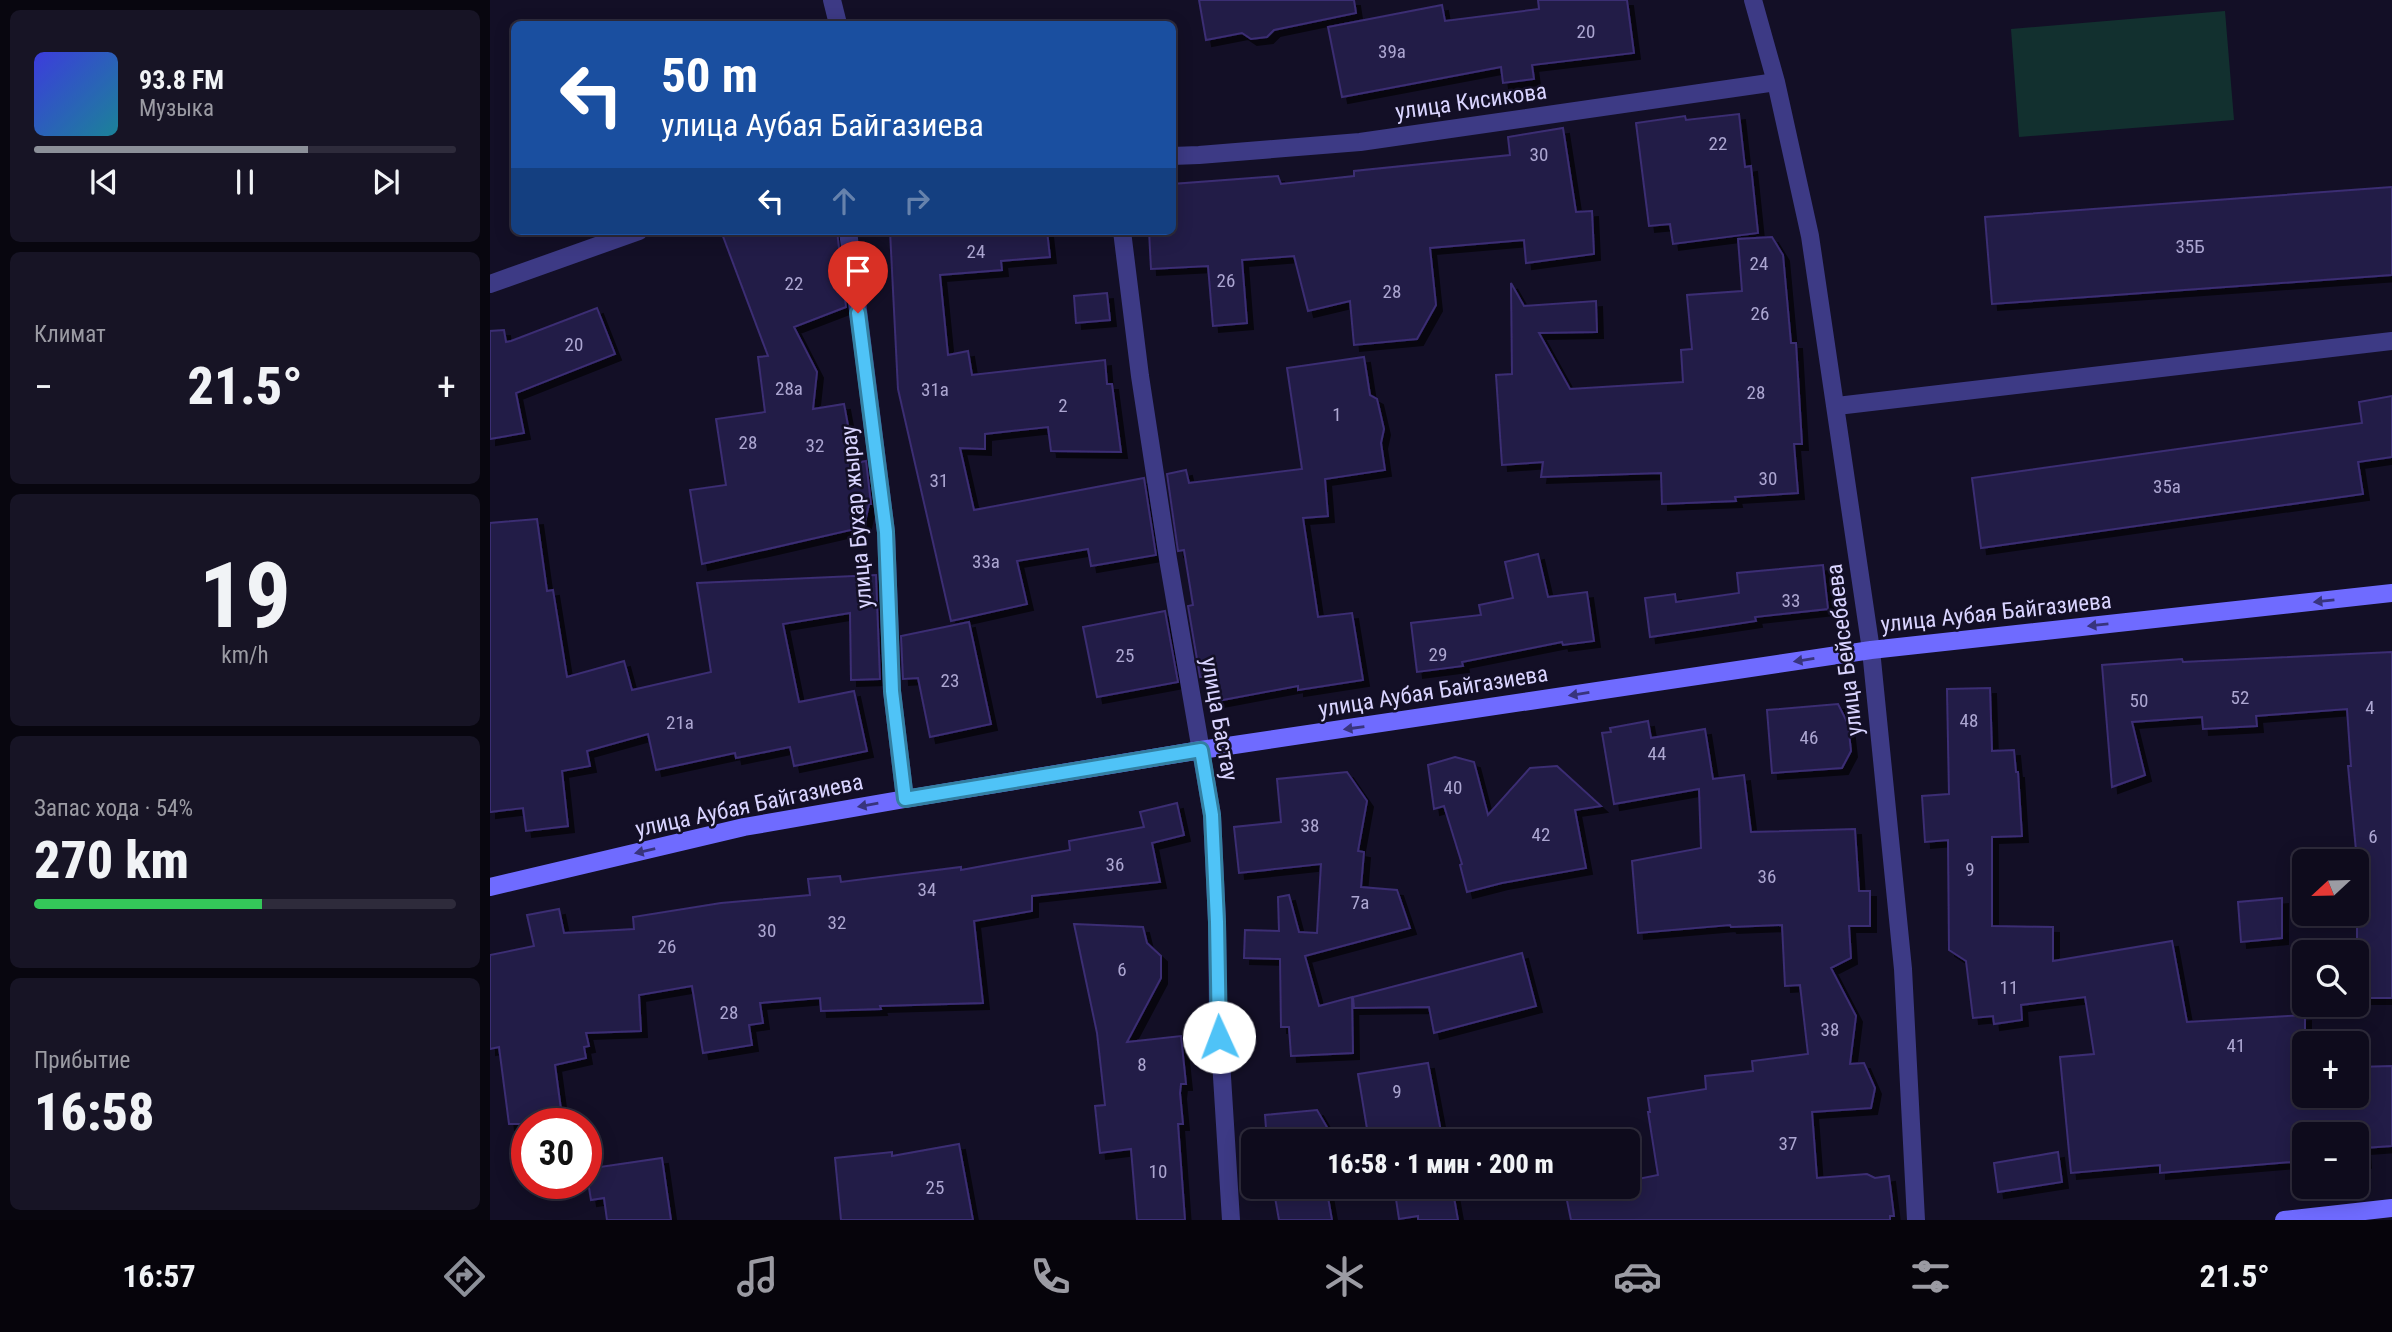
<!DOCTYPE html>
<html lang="ru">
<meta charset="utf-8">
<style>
:root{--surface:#0e0b1c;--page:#171425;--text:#f1f3f6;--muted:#9b9ba3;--line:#2e2b3b;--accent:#8c9099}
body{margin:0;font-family:"Roboto Condensed",sans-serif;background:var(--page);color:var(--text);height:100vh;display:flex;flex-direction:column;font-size:26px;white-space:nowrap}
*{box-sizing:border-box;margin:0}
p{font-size:23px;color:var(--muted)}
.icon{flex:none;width:38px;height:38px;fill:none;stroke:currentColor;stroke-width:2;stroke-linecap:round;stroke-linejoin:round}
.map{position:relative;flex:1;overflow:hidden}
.panel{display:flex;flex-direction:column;gap:10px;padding:10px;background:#08060f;width:490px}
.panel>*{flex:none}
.top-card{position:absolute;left:21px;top:21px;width:665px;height:214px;border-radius:10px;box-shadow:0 4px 18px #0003,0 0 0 2px var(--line);background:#1a4fa0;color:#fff;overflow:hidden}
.needle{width:46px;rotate:248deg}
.fabs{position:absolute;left:1802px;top:849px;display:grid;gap:14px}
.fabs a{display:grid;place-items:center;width:77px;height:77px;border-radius:10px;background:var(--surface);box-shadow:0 4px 18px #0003,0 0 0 2px var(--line);font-size:35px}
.speed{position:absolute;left:21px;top:1108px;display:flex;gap:14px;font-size:35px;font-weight:700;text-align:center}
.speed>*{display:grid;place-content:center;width:91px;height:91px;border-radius:50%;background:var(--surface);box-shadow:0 4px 18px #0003,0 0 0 2px var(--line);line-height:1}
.speed .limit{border:10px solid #d22;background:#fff;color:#111}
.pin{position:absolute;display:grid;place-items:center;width:60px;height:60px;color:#fff;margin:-72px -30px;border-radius:50% 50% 50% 0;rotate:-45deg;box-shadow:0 0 7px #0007}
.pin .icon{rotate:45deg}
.me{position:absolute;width:77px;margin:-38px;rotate:358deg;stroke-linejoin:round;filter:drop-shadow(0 0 5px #0008)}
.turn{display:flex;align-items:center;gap:24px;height:147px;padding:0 35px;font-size:32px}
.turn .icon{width:91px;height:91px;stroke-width:2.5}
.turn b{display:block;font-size:49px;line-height:60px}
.lanes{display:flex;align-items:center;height:66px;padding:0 35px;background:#0003;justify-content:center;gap:35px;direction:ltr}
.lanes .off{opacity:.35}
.big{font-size:52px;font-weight:800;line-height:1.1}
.panel .card{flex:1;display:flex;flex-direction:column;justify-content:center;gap:10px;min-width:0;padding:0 24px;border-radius:10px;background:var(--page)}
.panel .dial{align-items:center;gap:0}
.dial b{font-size:91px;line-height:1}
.song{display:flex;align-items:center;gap:21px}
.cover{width:84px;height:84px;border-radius:10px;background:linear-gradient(135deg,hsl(240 70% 55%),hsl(190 70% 35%))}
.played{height:7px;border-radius:4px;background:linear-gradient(90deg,var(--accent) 65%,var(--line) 65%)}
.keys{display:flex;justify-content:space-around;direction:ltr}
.heat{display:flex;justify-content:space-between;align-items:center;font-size:38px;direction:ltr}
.charge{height:10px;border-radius:5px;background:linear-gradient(90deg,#34c759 54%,var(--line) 0)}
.trip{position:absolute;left:751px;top:1129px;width:399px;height:70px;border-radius:10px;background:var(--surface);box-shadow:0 4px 18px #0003,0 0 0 2px var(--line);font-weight:800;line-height:70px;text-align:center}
.tabs{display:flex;height:112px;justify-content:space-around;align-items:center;background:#06040b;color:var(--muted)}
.tabs .icon{width:49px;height:49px}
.tabs .on{color:var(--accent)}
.tabs b{font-size:32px;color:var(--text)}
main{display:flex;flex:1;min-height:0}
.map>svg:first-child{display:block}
.park{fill:#12302f}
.building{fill:#241b47;stroke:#3b2d73;stroke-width:2;filter:url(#shadow)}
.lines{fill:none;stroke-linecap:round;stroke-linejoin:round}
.minor{stroke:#3d3a85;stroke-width:18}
.secondary{stroke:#6f6bff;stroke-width:18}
.oneway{fill:#38347d}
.route-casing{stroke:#337fa1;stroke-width:18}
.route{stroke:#4fc3f7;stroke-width:12}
.labels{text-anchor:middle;stroke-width:5;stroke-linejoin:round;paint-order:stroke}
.number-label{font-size:19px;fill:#aca6d1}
.street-label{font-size:23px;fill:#d9d4ff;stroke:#130f26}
</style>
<main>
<section class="panel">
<div class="card">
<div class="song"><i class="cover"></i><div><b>93.8 FM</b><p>Музыка</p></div></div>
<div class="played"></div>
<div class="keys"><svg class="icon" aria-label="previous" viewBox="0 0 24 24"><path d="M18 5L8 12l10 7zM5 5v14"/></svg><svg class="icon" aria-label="pause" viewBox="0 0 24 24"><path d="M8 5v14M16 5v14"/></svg><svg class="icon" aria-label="next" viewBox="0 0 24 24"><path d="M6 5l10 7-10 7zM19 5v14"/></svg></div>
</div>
<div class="card"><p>Климат</p>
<div class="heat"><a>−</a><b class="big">21.5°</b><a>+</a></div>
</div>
<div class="card dial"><b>19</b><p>km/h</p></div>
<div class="card"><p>Запас хода · 54%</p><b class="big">270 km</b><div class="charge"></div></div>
<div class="card"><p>Прибытие</p><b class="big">16:58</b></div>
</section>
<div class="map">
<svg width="1902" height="1220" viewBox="0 0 1902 1220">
<defs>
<filter id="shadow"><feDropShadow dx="6" dy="6" stdDeviation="0" flood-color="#0009"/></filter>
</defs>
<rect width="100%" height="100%" fill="#130f26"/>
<!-- park -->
<path class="park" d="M1735,11L1744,120L1529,137L1521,29Z"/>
<!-- building -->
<path class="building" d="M709,0H864L866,13L784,30L777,37L761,39L752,33L716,40Z
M1048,0H1137L1144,53L1042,65L1044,79L1013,83L1011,67L852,97L838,27L952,5L955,21L1049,9Z
M1249,114L1255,167L1261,166L1268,233L1183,244L1180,224L1159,226L1146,123L1195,116L1196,120Z
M1073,128L1086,212L1102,211L1104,254L1036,263L1034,240L940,248L946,305L927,339L864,345L860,301L818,311L804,256L752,260L757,323L723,326L718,266L661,269L659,231H682V184L788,176L791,184L864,176V171L1020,155L1018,137Z
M1902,187V275L1502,304L1495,217Z
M231,231H347L356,307L304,327L327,372L323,409L354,404L365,463L376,461L381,504H379L374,527L212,564L200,490L236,485L226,419L275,412L268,357L278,356Z
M400,231H557L560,257L511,261L512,270L450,275L458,355L478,351L482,375L615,360L617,384H622L631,452L561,451L558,427L495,434V449L470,448L484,510L654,478L666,555L601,566L598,549L527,561L537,604L461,621L408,389Z
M1282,237L1293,255L1301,343H1306L1312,444H1304L1308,493L1245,497L1246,501L1172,504L1171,473L1051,477L1053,462L1012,465L1006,375L1022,374L1021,283L1034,306L1106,301L1107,332L1049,333L1080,389L1193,382L1191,350L1202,349L1197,295L1252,291L1248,239Z
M617,293L620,320L586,323L584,296Z
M107,308L125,354L26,393L34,433L0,439V331L14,330L16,342L21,341Z
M874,357L880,395L887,399L894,429L891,443L895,470L835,479L838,516L813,518L828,617L862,613L873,680L808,690V686L722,702L717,676L710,677L698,606L703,605L694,550L688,551L677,474L696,470L699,483L812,469L797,368Z
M1902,396V457L1868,462L1873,494L1491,548L1482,478L1872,423L1869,402Z
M47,519L57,591L63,590L77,677L134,661L142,690L221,672L207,583L386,575L390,679L361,680L360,613L293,624L309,702L364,691L377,751L304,766L300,747L246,758L245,753L166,770L158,734L97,751L100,766L72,771L78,826L36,831L33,808L0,812V523Z
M1048,554L1058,597L1097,592L1104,641L1073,645L1072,642L972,662L973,666L927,672L921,623L991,615L989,605L1023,598L1015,562Z
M1333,565L1338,609L1265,617L1266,621L1160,637L1155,598L1185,594L1186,602L1249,593L1247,573Z
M675,611L688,682L607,697L593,627Z
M479,622L501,724L440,737L428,678L413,679L411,636Z
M1902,652V998H1867V861L1858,766H1861L1857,709L1766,716L1767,726L1713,729L1712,717L1642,722L1655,775L1622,787L1612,665L1692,659L1693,662Z
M1500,688L1502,751L1524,750L1526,772H1528L1532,836L1502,837V926L1563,927V961L1682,941L1697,1022L1815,1015V1096H1867V1067L1902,1066V1146L1874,1148L1875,1162L1867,1163V1134H1815V1167L1803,1168L1802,1162L1670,1173V1165L1581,1173L1570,1057L1604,1054L1595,997L1531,1005L1532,1020L1504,1024L1503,1016L1483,1018L1476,961L1459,950L1458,840L1435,842L1432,796L1459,794L1457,689Z
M1348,704L1358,724L1361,751L1352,768L1282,773L1277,710Z
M1158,721L1161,738L1215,729L1223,779L1254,775L1261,832L1365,829L1369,891H1380V926H1359L1361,958L1341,968L1366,1016L1360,1064L1374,1063L1385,1088L1381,1108L1322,1112L1327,1178L1377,1174L1385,1178L1399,1176L1404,1216H1400V1220H1081L1074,1186H1138V1181L1168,1175L1158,1112H1160L1158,1098L1216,1089L1215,1076L1263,1071L1262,1061L1318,1054L1310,985L1295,986L1292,925L1241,927L1240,925L1148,933L1142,861L1211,848L1209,789L1124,804L1112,733L1121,732L1120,728Z
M965,757L984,762L998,815L1040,768L1067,766L1111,806L1085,810L1096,868L1012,883L977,892L970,865L972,864L954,806L944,809L938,765Z
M857,772L877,801L868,851L874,852L871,887L907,890L920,928L815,956L829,1006L862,997L863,1053L801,1056L799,1027H791L790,959L754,958L755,930L789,931L788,897L799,895L809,932L827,933L831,864L749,873L744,827L791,822L787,779Z
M687,803L694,835L662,843L670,882L542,896V911L484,921L493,1003L390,1006L391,1009L331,1011L330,998L270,1003L273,1023L259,1025L262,1045L213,1053L202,986L149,995L151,1031L96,1033L99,1046L94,1047L96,1058L65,1065L73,1124H19L9,1047L0,1049V955L44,946L37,915L69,909L74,933L144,929L143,917L231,903L320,895L318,879L350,876L351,882L471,867V870L580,850L579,841L654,827L650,812Z
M1792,898V938L1751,942L1748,902Z
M584,924L653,927L657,943L671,956V978L637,1042L691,1036L696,1084H691L690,1093L693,1124H688L695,1220H647L641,1149L610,1153L605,1106L615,1105L607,1033Z
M1032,953L1046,1006L944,1033L939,1007L864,1008L863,997Z
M938,1063L952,1137H954L955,1141H879L868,1074Z
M827,1110L845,1141H777L775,1115Z
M469,1144L483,1220H351L345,1158L402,1152V1156Z
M1568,1152L1572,1182L1508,1192L1504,1163Z
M172,1158L181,1220H117L114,1198L101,1200L96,1169Z
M783,1186H836L842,1220H789Z
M904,1186H962L968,1220H928V1216L909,1219Z"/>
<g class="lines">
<!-- minor -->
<path class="minor" d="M342,0L348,24
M1263,0L1286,82L1320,236L1381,650L1413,969L1426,1220
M682,156L709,155L870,142L1286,82
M358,231L396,532L402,691L415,799
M632,231L650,376L678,559L722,815L727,922L728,1013L741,1220
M0,284L149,231
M1347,406L1902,341"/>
<!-- secondary -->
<path class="secondary" d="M0,887L254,827L415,799L711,750L1381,650L1902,593
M1794,1220L1902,1208"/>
</g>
<!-- one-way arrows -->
<defs><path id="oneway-solid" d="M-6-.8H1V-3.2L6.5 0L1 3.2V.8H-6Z" transform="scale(1.75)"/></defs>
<g class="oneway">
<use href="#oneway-solid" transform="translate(1834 601) rotate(174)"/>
<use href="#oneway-solid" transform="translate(1608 625) rotate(174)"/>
<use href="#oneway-solid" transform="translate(1314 660) rotate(171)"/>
<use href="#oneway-solid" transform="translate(1089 694) rotate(171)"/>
<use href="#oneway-solid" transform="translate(864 728) rotate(172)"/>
<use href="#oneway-solid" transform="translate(378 805) rotate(170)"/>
<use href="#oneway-solid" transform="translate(155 851) rotate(167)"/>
</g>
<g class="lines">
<defs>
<path id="route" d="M368,313L396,532L402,691L415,799L711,750L722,815L727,922L729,1037"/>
</defs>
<!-- route casing -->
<use href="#route" class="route-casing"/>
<!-- route -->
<use href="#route" class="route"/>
</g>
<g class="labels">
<!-- number labels -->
<g class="number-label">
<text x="1096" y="38">20</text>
<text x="902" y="58">39а</text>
<text x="1228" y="150">22</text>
<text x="1049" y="161">30</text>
<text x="1700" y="253">35Б</text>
<text x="486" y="258">24</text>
<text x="1269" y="270">24</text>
<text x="736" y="287">26</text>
<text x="304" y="290">22</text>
<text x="902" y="298">28</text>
<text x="1270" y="320">26</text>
<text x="84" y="351">20</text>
<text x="299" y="395">28а</text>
<text x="445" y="396">31а</text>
<text x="1266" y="399">28</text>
<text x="573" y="412">2</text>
<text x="847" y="421">1</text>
<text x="258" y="449">28</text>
<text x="325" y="452">32</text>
<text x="1278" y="485">30</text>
<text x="449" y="487">31</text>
<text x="1677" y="493">35а</text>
<text x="496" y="568">33а</text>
<text x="1301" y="607">33</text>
<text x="948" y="661">29</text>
<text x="635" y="662">25</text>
<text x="460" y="687">23</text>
<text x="1750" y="704">52</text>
<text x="1649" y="707">50</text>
<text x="1880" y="714">4</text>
<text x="1479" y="727">48</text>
<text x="190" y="729">21а</text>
<text x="1319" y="744">46</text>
<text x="1167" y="760">44</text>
<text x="963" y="794">40</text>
<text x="820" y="832">38</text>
<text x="1051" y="841">42</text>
<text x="1883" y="843">6</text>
<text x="625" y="871">36</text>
<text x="1480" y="876">9</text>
<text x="1277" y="883">36</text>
<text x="437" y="896">34</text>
<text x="870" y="909">7а</text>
<text x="347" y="929">32</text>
<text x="277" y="937">30</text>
<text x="177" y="953">26</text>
<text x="632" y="976">6</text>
<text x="1519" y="994">11</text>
<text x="239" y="1019">28</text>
<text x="1340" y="1036">38</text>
<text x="1746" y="1052">41</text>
<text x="652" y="1071">8</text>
<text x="907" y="1098">9</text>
<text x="1298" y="1150">37</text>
<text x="668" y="1178">10</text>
<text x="445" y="1194">25</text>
</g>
<!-- street labels -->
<g class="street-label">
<text transform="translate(981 101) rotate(-8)" y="8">улица Кисикова</text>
<text transform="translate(366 517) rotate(-95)" y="8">улица Бухар жырау</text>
<text transform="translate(1506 612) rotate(-6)" y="8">улица Аубая Байгазиева</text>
<text transform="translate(1354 650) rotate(-97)" y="8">улица Бейсебаева</text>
<text transform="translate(943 691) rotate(-9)" y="8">улица Аубая Байгазиева</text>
<text transform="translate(730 719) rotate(80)" y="8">улица Бастау</text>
<text transform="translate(259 805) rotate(-12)" y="8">улица Аубая Байгазиева</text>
</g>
</g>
</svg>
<div class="fabs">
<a><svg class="needle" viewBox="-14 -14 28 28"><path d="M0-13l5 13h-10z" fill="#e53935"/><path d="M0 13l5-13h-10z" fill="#9b9ba3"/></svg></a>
<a><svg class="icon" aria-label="search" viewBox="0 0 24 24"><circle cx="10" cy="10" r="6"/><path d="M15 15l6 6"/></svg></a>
<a>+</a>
<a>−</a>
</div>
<div class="speed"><div class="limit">30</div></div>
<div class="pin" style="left:368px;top:313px;background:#d93025"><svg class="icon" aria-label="arrive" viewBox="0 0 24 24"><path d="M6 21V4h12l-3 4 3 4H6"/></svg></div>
<svg class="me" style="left:729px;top:1037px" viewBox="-20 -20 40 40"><circle r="19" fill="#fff"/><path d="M0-13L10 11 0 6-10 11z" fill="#4fc3f7"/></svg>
<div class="trip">16:58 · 1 мин · 200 m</div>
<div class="top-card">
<div class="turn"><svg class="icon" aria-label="left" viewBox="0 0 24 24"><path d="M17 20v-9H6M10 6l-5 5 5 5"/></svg><div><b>50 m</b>улица Аубая Байгазиева</div></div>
<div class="lanes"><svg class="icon" aria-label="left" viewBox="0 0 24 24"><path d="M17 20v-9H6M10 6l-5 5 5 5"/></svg><svg class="icon off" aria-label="ahead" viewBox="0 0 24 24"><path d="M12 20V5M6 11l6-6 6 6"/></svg><svg class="icon off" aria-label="right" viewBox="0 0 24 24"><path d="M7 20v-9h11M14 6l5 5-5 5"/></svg></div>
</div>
</div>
</main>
<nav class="tabs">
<b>16:57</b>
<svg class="icon on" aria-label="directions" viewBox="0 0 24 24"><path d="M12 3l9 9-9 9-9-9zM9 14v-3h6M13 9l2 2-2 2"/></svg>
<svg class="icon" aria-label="music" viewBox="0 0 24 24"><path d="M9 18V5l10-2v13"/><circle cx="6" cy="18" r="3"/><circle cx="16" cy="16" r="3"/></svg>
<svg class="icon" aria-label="phone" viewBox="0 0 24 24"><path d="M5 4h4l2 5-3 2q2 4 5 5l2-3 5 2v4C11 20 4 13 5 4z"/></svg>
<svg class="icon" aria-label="climate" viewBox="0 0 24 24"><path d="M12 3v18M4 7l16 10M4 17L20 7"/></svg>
<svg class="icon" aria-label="car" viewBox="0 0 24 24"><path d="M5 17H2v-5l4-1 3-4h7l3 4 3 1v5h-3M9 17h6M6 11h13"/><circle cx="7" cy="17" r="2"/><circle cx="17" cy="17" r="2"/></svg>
<svg class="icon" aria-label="filters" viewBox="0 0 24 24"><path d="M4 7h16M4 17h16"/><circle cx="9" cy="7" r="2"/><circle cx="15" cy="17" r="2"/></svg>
<b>21.5°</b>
</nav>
